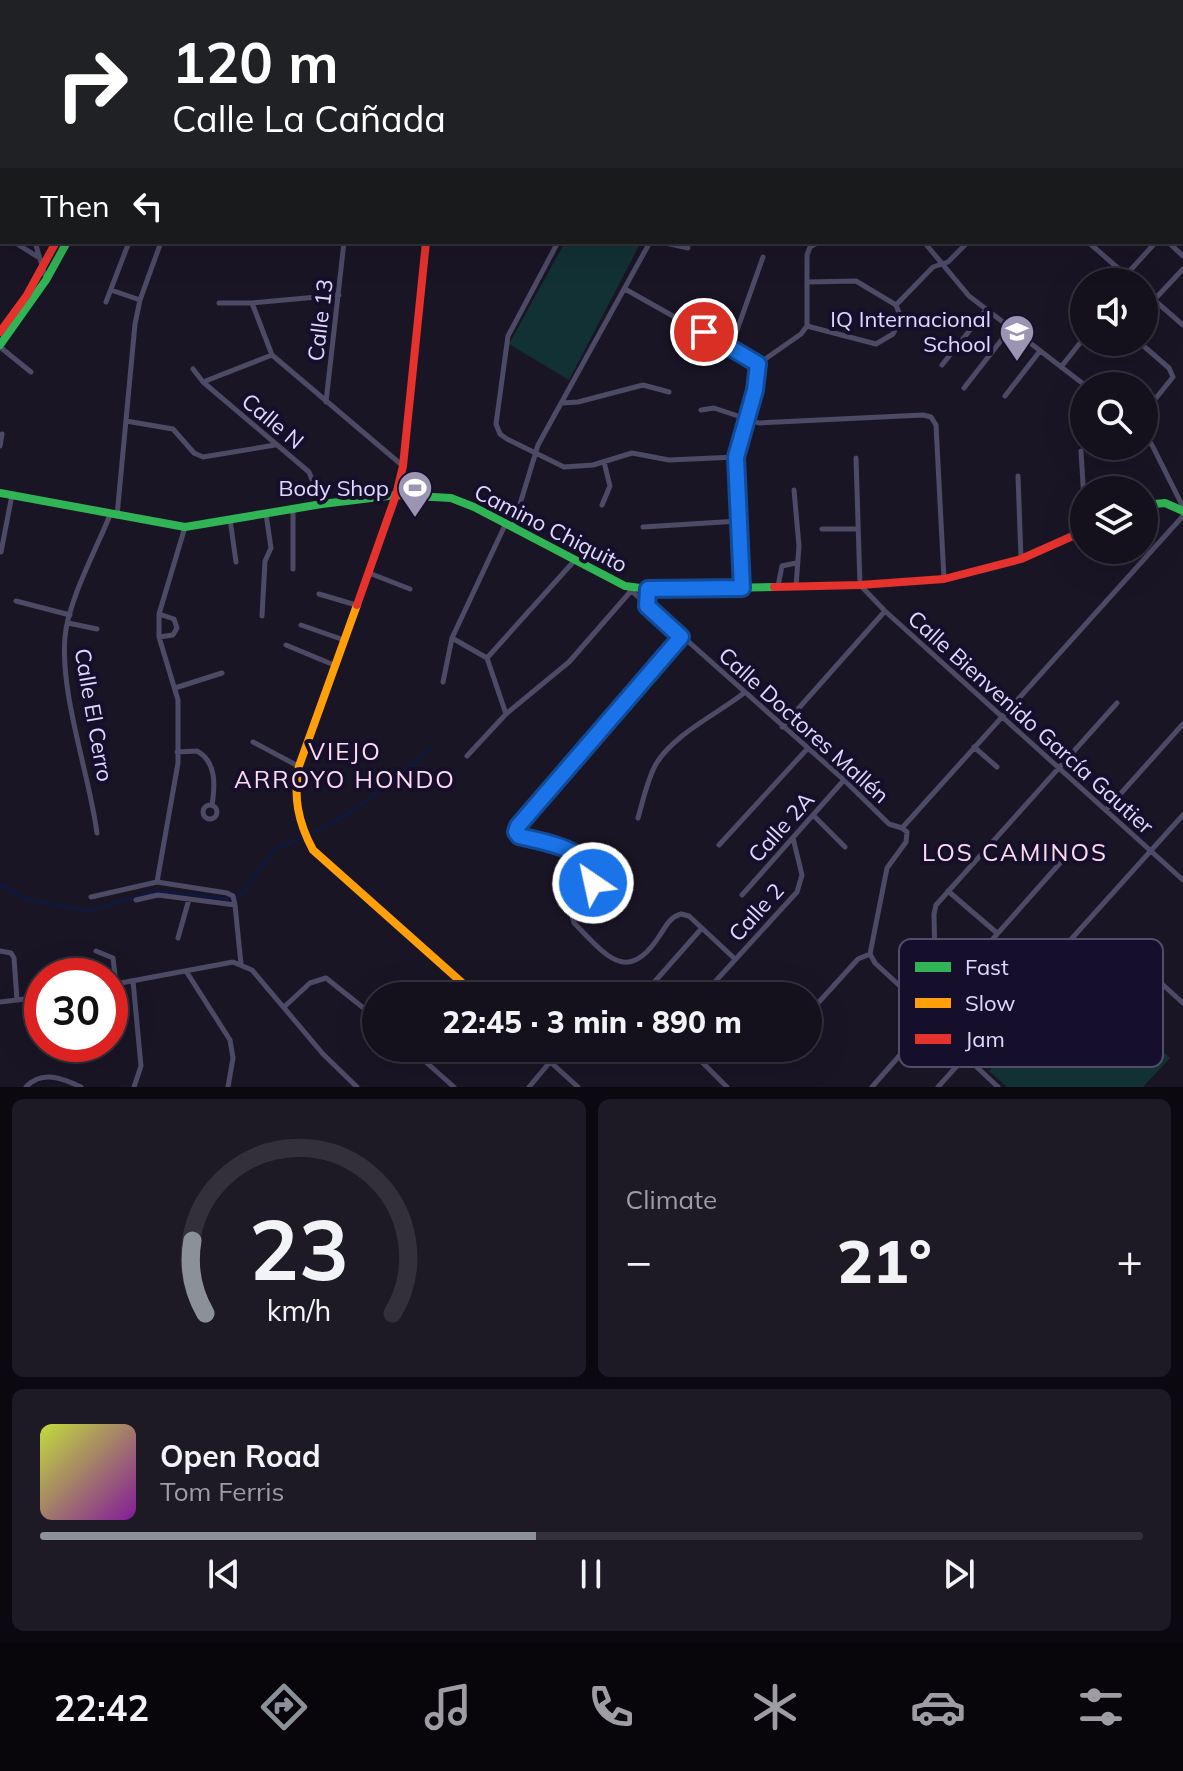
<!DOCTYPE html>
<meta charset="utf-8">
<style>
:root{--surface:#14101c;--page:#1d1925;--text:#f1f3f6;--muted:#9d9da3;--line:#33303b;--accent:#8c9099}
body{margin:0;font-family:Mulish,sans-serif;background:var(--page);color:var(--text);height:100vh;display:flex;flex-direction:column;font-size:30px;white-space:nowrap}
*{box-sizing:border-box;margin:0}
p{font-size:26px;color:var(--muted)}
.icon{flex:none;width:44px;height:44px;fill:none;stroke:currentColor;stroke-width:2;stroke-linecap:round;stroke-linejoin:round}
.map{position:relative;height:1087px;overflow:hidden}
.panel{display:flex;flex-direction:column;gap:12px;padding:12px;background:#0b090f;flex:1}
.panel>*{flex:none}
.top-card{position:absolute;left:0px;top:0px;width:1184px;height:244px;box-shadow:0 8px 32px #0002,0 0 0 2px var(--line);background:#202124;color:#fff;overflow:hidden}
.tools{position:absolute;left:1070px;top:268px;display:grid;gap:16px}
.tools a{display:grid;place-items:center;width:88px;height:88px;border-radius:50%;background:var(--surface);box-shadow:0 8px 32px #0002,0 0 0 2px var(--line);font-size:40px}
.speed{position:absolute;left:24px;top:958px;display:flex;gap:16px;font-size:40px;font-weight:700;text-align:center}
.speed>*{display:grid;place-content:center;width:104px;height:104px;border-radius:50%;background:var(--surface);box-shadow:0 8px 32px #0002,0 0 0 2px var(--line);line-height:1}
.speed .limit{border:12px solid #d22;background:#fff;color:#111}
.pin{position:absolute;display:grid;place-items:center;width:68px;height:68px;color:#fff;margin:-34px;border:4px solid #fff;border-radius:50%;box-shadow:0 2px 8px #0007}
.me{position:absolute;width:88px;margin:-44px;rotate:326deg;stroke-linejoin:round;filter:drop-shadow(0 0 6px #0008)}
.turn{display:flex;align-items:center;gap:28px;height:168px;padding:0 40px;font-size:36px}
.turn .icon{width:104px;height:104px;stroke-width:2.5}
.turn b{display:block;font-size:56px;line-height:68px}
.then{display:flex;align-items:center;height:76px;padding:0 40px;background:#0003;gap:16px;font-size:30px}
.big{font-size:60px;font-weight:800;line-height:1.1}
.panel .card{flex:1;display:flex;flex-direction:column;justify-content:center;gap:12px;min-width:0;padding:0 28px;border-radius:12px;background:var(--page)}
.panel .dial{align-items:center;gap:0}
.dial svg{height:208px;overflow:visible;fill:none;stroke:var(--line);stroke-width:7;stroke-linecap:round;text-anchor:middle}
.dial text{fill:var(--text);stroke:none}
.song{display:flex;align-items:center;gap:24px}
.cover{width:96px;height:96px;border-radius:12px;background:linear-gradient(135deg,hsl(70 70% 55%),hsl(290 70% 35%))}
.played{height:8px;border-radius:4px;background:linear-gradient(90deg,var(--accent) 45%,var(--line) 45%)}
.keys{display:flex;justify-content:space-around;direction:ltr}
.heat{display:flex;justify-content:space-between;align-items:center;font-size:44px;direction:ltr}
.panel .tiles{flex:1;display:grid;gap:12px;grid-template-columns:1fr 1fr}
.card:last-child{grid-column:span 2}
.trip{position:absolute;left:362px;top:982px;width:460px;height:80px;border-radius:40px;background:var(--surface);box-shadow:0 8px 32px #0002,0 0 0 2px var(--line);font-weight:800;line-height:80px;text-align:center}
.tab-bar{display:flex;height:128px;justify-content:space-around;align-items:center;background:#08060b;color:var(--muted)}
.tab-bar .icon{width:56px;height:56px}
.tab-bar .on{color:var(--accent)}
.tab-bar b{font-size:36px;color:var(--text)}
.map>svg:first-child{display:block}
.green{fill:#123134}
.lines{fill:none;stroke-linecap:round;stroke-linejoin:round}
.stream{stroke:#091a49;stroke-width:2}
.street{stroke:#4d4a66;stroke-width:5}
.fast{stroke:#30b455;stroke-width:8}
.slow{stroke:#ff9f0a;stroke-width:8}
.jam{stroke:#e5322d;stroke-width:8}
.route-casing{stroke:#114b97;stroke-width:20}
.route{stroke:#1a73e8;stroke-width:14}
.labels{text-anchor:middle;stroke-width:8;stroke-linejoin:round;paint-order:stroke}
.poi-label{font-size:22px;fill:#e0d9ff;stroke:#160f2b;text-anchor:end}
.street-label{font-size:22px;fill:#e0d9ff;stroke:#160f2b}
.neighbourhood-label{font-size:24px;letter-spacing:2px;fill:#ffdbf0;stroke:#160f2b}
.key{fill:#160f2b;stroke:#534c6b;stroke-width:2}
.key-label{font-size:22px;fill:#e0d9ff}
</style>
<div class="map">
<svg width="1183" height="1087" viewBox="0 0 1183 1087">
<rect width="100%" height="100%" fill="#1a1525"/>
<!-- green -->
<path class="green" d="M565,242H641L569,380L509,344Z
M1126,965L1140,978L1124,1016L1170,1058L1143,1087H1007L989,1071L1032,1025L1014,1008L1030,989L1050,1005L1064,997L1070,990L1074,992L1071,988L1081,977L1090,984Z"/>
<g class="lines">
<!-- stream -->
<path class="stream" d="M310,834C356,814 394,779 432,748
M0,885L26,899L87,911L157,891L230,899
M236,897L241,895L275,849L304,837"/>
<!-- street -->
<path class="street" d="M132,0L140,2
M338,0L342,2
M972,0L973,2
M1040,0V2
M10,2L11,0
M468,2L469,0
M585,2V0
M693,2L696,0
M1102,2L1103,0
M0,5L2,7
M0,23L2,19
M1182,30L1183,29
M1182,91L1183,92
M0,100L2,107
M0,124H2
M1182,152L1183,151
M1182,162L1183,163
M0,232L2,233
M14,242L38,257
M35,242L46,279
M558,242L508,336L496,424L500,434L507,439L564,467L593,465L632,453L669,460L736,457
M661,242L688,248
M924,242L969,296L1086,386
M1088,242L1134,282
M1168,242L1183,256
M1126,275L1156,242
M807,282L856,281L896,305L901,318L893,334L876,344L807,326
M625,289L758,364
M111,290L140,300
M1144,291L1183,325
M1154,300L1183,269
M106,302L129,242
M219,303H252L339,295
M252,303L272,355L403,466
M896,305L933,267L948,262L968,242
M1139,342L1169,368L1173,377L1144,413
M0,347L31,372
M731,347L763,257
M942,365L986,310
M1061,367L1084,338
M193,369L203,382L309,472L322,504
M203,382L272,355
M964,388L1010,329
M1005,396L1040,351
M326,402L344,242
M562,403L578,402L643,385L669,392
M701,410L714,408L759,423L923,415L931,417L936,425L944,579
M126,421L173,429L194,453L203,457L275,445
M1144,434L1152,445L1183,507
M0,446L2,434
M1081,451L1084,500
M856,458L860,585L885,611L1183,880
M1018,476L1021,559
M794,490L799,546L796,586
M602,505L610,486L604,462
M293,510V569
M117,516L135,324L140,300L161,242
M230,519L236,562
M513,527L538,445L650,242
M643,527L739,521
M822,529H858
M1,552L12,495
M369,573L410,589
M778,586L782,566L796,563
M627,587L844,780L889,824L902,828L907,832L906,842L887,868L870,954L875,963L928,1012L946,1038L998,1087
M742,587L736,457L755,390L758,364L801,334L807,326V255L810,247L819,242
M319,594L356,605
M16,601L70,615
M262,616L265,561L271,548L266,514
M68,623L97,629
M301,625L344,640
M159,637L173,635L177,628L174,619L159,614
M681,637L518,826L516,832L519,836C542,842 583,845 591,873C593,879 593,886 589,891C580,904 568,905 574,923C605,954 627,987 660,935C666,926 670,917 681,914L689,916L735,959
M452,638L487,658L506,714
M286,645L334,665
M487,658L575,560
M443,682L452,638L506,523
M175,688L222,673
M782,727L885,611
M253,742L298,766
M974,747L997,767
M177,752L197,751C217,762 215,786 212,805
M467,756L506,714L569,662L631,591
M203 812a7 7 0 1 1 14 0a7 7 0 1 1-14 0Z
M1106,810L1183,724
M813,815L845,847
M638,818C643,801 647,780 656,764C673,735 717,714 744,693
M902,828L1183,516
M97,833C89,773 60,695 65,637C68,601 96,550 110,515
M719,845L808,748
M157,882L178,763V700L159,637V614L185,527
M948,891L997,933
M742,895L844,780
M91,897L157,882L227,893L233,896L235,905L241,964
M136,900L158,895L235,905
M178,938L189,899
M0,951L11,953L14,958L17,1000
M96,951L113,958L116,984
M186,971L230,1040L233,1058L228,1087
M133,981L141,1066L134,1087
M953,983L935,963L934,914L936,905L1117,703
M1162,984L1183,1003
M110,985L233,962L252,970L323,1054L357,1087
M642,996L702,928
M702,996L797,892L802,875L793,838
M0,1002L42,997
M284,1007L310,983L326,978L376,1018
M928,1012L1061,862
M808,1014L858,959L870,954
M410,1048L454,1087
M535,1048L578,1087
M688,1048L727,1087
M26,1087C42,1070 62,1078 81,1087
M529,1087L550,1062
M872,1087L900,1055
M938,1087L1183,815"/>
<!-- fast -->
<path class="fast" d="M178,2L179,0
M187,2L188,0
M0,345L46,280L67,242
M0,493L185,527L322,504L396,495L451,498L474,507L625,586L648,589L774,587
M1144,505L1165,503L1183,511"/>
<!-- slow -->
<path class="slow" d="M357,605L299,766C293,797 298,822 313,850L477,996"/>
<!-- jam -->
<path class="jam" d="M0,332L27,295L56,242
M774,587L860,585L944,579L1021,559L1084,531
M357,605L396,495L403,466L426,242"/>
</g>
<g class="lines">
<defs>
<path id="route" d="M593,883C591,847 546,843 519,836L516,832L518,826L681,637L647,606L648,589L742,588L736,457L755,390L758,364L704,332"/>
</defs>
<!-- route casing -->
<use href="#route" class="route-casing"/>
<!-- route -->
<use href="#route" class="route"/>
</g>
<!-- icons -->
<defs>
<symbol id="school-pin" viewBox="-11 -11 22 30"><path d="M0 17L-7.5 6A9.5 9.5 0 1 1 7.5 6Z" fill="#9b94b3" stroke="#160f2b"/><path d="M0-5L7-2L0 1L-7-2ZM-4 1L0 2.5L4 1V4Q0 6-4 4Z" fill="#fff"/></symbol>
<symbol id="stadium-pin" viewBox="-11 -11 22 30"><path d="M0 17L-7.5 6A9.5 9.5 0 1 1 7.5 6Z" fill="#9b94b3" stroke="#160f2b"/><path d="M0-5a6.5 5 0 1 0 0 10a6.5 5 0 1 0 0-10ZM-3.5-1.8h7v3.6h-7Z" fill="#fff"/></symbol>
</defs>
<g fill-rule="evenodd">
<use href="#school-pin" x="997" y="312" width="40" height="54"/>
<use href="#stadium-pin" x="395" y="468" width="40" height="54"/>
</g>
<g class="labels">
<!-- poi labels -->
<g class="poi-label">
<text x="991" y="327">IQ Internacional<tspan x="991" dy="25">School</tspan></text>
<text x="389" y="496">Body Shop</text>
</g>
<!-- street labels -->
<g class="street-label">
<text transform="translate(320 320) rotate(-83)" y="8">Calle 13</text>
<text transform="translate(273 421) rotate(40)" y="8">Calle N</text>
<text transform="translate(551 528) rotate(27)" y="8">Camino Chiquito</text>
<text transform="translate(94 715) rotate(80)" y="8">Calle El Cerro</text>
<text transform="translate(1031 722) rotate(42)" y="8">Calle Bienvenido García Gautier</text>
<text transform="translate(804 725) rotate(42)" y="8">Calle Doctores Mallén</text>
<text transform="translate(781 827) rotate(-48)" y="8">Calle 2A</text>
<text transform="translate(756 912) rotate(-48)" y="8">Calle 2</text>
</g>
<!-- neighbourhood labels -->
<g class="neighbourhood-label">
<text x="345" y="760">VIEJO<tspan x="345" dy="28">ARROYO HONDO</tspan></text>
<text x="1015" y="861">LOS CAMINOS</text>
</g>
</g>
<!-- legend -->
<rect x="899" y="939" width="264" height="128" rx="12" class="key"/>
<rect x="915" y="962" width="36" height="10" fill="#30b455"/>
<rect x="915" y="998" width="36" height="10" fill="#ff9f0a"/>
<rect x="915" y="1034" width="36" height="10" fill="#e5322d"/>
<g class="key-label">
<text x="965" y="975">Fast</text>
<text x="965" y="1011">Slow</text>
<text x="965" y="1047">Jam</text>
</g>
</svg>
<div class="tools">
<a><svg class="icon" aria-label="sound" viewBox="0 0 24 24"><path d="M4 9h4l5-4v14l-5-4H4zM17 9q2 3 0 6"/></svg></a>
<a><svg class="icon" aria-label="search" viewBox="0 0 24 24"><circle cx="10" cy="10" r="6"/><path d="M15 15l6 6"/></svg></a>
<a><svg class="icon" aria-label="layers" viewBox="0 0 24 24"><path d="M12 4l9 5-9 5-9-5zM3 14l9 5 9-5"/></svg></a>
</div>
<div class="speed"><div class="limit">30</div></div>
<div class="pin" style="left:704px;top:332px;background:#d93025"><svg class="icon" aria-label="arrive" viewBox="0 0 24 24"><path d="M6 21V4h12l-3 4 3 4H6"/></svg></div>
<svg class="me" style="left:593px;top:883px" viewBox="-20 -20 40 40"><circle r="17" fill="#1a73e8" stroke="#fff" stroke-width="3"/><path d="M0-11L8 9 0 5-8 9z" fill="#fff"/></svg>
<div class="trip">22:45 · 3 min · 890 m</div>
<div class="top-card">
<div class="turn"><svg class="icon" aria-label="right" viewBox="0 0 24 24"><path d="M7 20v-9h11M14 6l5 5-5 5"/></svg><div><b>120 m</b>Calle La Cañada</div></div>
<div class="then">Then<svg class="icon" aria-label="left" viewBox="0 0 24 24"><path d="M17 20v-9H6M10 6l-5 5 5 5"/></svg></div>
</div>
</div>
<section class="panel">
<div class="tiles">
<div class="card dial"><svg viewBox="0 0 100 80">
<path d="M14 69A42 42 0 1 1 86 69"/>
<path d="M14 69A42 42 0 0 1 9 41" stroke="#8c9099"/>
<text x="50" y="56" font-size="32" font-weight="700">23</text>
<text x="50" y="72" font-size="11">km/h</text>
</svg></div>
<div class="card"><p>Climate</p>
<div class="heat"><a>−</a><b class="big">21°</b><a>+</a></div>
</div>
<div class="card">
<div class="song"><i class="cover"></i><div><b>Open Road</b><p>Tom Ferris</p></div></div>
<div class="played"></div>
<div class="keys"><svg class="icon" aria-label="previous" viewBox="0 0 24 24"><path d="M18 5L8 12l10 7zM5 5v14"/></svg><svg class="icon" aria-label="pause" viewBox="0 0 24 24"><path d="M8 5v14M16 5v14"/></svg><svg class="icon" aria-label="next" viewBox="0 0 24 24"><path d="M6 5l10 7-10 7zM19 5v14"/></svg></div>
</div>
</div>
</section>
<nav class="tab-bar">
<b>22:42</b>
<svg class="icon on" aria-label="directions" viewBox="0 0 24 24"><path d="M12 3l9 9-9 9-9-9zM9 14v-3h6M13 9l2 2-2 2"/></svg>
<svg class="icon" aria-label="music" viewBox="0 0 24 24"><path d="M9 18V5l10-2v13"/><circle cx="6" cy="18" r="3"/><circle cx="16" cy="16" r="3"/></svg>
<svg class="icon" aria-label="phone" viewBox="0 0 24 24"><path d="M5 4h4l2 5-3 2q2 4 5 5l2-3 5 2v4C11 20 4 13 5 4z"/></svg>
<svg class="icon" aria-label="climate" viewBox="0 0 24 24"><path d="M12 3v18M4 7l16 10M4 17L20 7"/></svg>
<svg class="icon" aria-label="car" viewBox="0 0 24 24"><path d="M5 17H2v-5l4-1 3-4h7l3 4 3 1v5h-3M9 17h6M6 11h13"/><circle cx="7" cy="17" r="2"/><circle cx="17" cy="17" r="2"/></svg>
<svg class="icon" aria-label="filters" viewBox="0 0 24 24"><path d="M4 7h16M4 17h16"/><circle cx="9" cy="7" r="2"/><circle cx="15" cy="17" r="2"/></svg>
</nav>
